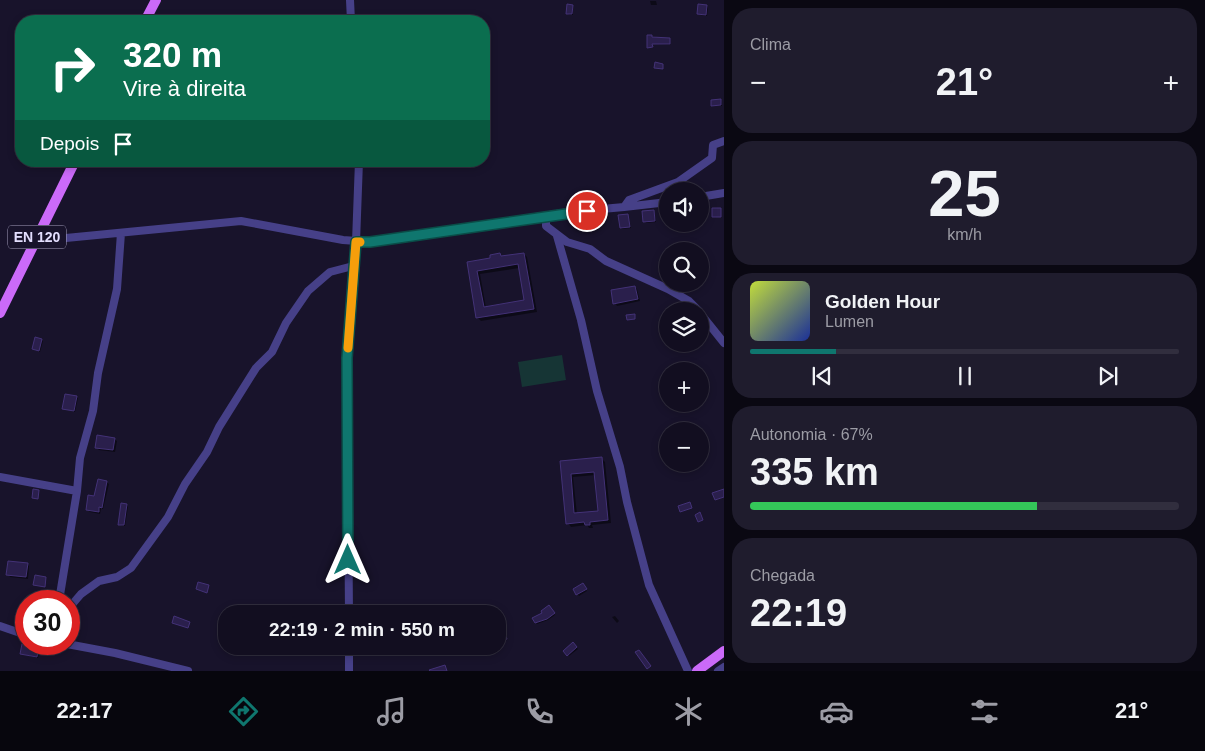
<!DOCTYPE html>
<html lang="pt">
<meta charset="utf-8">
<style>
:root{--surface:#120e20;--page:#1f1c2d;--text:#f1f3f6;--muted:#9c9ca5;--line:#312e3e;--accent:#0f766e}
body{margin:0;font-family:Helvetica,sans-serif;background:var(--page);color:var(--text);height:100vh;display:flex;flex-direction:column;font-size:19px;white-space:nowrap}
*{box-sizing:border-box;margin:0}
p{font-size:16px;color:var(--muted)}
.icon{flex:none;width:28px;height:28px;fill:none;stroke:currentColor;stroke-width:2;stroke-linecap:round;stroke-linejoin:round}
.map{position:relative;flex:1;overflow:hidden}
.drawer{display:flex;flex-direction:column;gap:8px;padding:8px;background:#0a0812;width:481px}
.drawer>*{flex:none}
.banner{position:absolute;left:15px;top:15px;width:475px;height:152px;border-radius:20px;box-shadow:0 2px 8px #0003,0 0 0 1px var(--line);background:#0b6e4f;color:#fff;overflow:hidden}
.fabs{position:absolute;left:659px;top:182px;display:grid;gap:10px}
.fabs a{display:grid;place-items:center;width:50px;height:50px;border-radius:50%;background:var(--surface);box-shadow:0 2px 8px #0003,0 0 0 1px var(--line);font-size:25px}
.speed{position:absolute;left:15px;top:590px;display:flex;gap:10px;font-size:25px;font-weight:700;text-align:center}
.speed>*{display:grid;place-content:center;width:65px;height:65px;border-radius:50%;background:var(--surface);box-shadow:0 2px 8px #0003,0 0 0 1px var(--line);line-height:1}
.speed .limit{border:8px solid #d22;background:#fff;color:#111}
.pin{position:absolute;display:grid;place-items:center;width:42px;height:42px;color:#fff;margin:-21px;border:2px solid #fff;border-radius:50%;box-shadow:0 1px 5px #0007}
.me{position:absolute;width:55px;margin:-28px;rotate:0deg;stroke-linejoin:round;filter:drop-shadow(0 0 4px #0008)}
.turn{display:flex;align-items:center;gap:18px;height:105px;padding:0 25px;font-size:22px}
.turn .icon{width:65px;height:65px;stroke-width:2.5}
.turn b{display:block;font-size:35px;line-height:42px}
.then{display:flex;align-items:center;height:48px;padding:0 25px;background:#0003;gap:10px;font-size:19px}
.big{font-size:38px;font-weight:700;line-height:1.1}
.drawer .tile{flex:1;display:flex;flex-direction:column;justify-content:center;gap:8px;min-width:0;padding:0 18px;border-radius:20px;background:var(--page)}
.drawer .dial{align-items:center;gap:0}
.dial b{font-size:65px;line-height:1}
.song{display:flex;align-items:center;gap:15px}
.cover{width:60px;height:60px;border-radius:8px;background:linear-gradient(135deg,hsl(70 70% 55%),hsl(230 70% 35%))}
.played{height:5px;border-radius:2px;background:linear-gradient(90deg,var(--accent) 20%,var(--line) 20%)}
.keys{display:flex;justify-content:space-around;direction:ltr}
.heat{display:flex;justify-content:space-between;align-items:center;font-size:28px;direction:ltr}
.charge{height:8px;border-radius:4px;background:linear-gradient(90deg,#34c759 67%,var(--line) 0)}
.trip{position:absolute;left:218px;top:605px;width:288px;height:50px;border-radius:20px;background:var(--surface);box-shadow:0 2px 8px #0003,0 0 0 1px var(--line);font-weight:700;line-height:50px;text-align:center}
.menu{display:flex;height:80px;justify-content:space-around;align-items:center;background:#07060d;color:var(--muted)}
.menu .icon{width:35px;height:35px}
.menu .on{color:var(--accent)}
.menu b{font-size:22px;color:var(--text)}
main{display:flex;flex:1;min-height:0}
.map>svg:first-child{display:block}
.green{fill:#163535}
.shadow{fill:#0007;fill-rule:evenodd}
.building{fill:#2a1f4c;stroke:#433277;fill-rule:evenodd}
.lines{fill:none;stroke-linecap:round;stroke-linejoin:round}
.minor{stroke:#464088;stroke-width:8}
.major{stroke:#cb6af9;stroke-width:10}
.route-casing{stroke:#0a4d48;stroke-width:12}
.route{stroke:#0f766e;stroke-width:9}
.slow{stroke:#f59e0b;stroke-width:9}
.labels{text-anchor:middle;stroke-width:5;stroke-linejoin:round;paint-order:stroke}
.shield{fill:#18132b;stroke:#a6a1bf;stroke-width:1}
.shield-label{font-size:14px;font-weight:bold;fill:#e3defe}
</style>
<main>
<div class="map">
<svg width="724" height="671" viewBox="0 0 724 671">
<rect width="100%" height="100%" fill="#18132b"/>
<!-- green -->
<path class="green" d="M562,355L566,380L522,387L518,362Z"/>
<!-- shadow -->
<path class="shadow" d="M650,1H656L657,5H651Z
M573,6V15H569L567,13Z
M707,6L708,8L707,16L700,15L699,14Z
M651,36L669,39L670,45L653,44V48H650L649,47Z
M721,100L722,106H713Z
M654,212L656,222L646,223L645,221Z
M628,215L631,228L622,229L621,228Z
M500,254L503,257L524,254L527,257L537,312L481,321L478,318L468,263L492,259ZM519,268L525,302L486,308L480,274Z
M635,287L637,289L640,301L617,306L615,303Z
M41,340L43,341L40,352L35,350L33,349Z
M76,397L78,398L75,412L63,408Z
M114,439L117,441L115,452L99,450L96,447Z
M602,459L605,462L611,523L592,525L593,528H589L587,525L571,527L568,523L562,462ZM596,475L599,512L577,514L573,477Z
M106,482L109,484L103,509H101L100,514L90,512L87,510Z
M127,505L128,507L125,526L120,525L119,524Z
M27,564L29,566L28,579L10,577L8,574Z
M584,586L587,591L579,596L575,590Z
M549,607L555,615L548,620L537,624L536,622Z
M615,616L619,621L617,623L612,617Z
M505,635L507,640L500,644L496,637Z
M573,644L578,649L569,656L565,651Z
M38,648L40,650L38,658L22,654Z"/>
<!-- building -->
<path class="building" d="M567,4L573,5L572,14H566Z
M698,4L707,5L706,15L697,14Z
M647,35H652V37L670,38V44H652L653,47L647,48Z
M655,62L663,64V69L654,68Z
M721,99V105L711,106V100Z
M712,208H721V217H712Z
M654,210L655,221L643,222L642,211Z
M628,214L630,227L620,228L618,215Z
M500,253L501,256L524,253L534,309L476,318L467,262L490,258V255ZM518,264L524,300L484,307L477,271Z
M635,286L638,299L613,304L611,290Z
M635,314V319L627,320L626,315Z
M35,337L42,339L39,351L32,349Z
M65,394L77,396L74,411L62,409Z
M97,435L115,438L113,450L95,448Z
M602,457L608,520L590,522V525H585L584,522L566,524L560,461ZM594,472L598,511L574,513L571,474Z
M98,479L107,481L102,508L99,507V512L86,510L88,495L94,496Z
M33,489L39,490L38,499L32,498Z
M724,489V497L715,500L712,493Z
M690,502L692,508L680,512L678,506Z
M121,503L127,504L124,525H118Z
M700,512L703,520L698,522L695,515Z
M8,561L28,563L26,577L6,575Z
M35,575L46,577L45,587L33,585Z
M198,582L209,585L207,593L196,589Z
M583,583L587,589L576,595L573,589Z
M549,605L555,613L547,619L535,623L532,618L542,613L541,611Z
M174,616L190,622L188,628L172,623Z
M504,632L507,639L496,643V636Z
M573,642L577,647L567,656L563,651Z
M22,644L39,647L37,657L20,654Z
M639,650L651,666L647,669L635,652Z
M445,665L447,671H430L429,670Z"/>
<g class="lines">
<!-- minor -->
<path class="minor" d="M350,0L351,21
M700,197L724,193
M624,207L668,202
M546,216V226L567,242L590,249L606,261L668,289L689,301L699,311
M557,236L581,320L597,391L620,467L627,502L649,585L688,671
M35,241L241,221L343,240L370,242L569,212L624,207L629,200L678,182L712,158L713,145L724,141
M700,313L724,343
M0,477L77,491
M59,601L77,491L80,458L93,411L98,373L117,289L121,233
M69,608L81,594L99,581L117,577L131,568L168,517L185,484L207,452L219,427L256,368L272,352L286,323L308,291L330,272L353,266
M349,614L347,358L356,242L359,161
M0,626L26,635
M67,644L115,653L188,671
M349,646V671
M718,671L724,667"/>
<!-- major -->
<path class="major" d="M145,21L156,0
M0,313L75,161
M697,671L724,651"/>
</g>
<g class="lines">
<defs>
<path id="route" d="M348,560L347,358L356,242H370L587,211"/>
</defs>
<!-- route casing -->
<use href="#route" class="route-casing"/>
<!-- route -->
<use href="#route" class="route"/>
<!-- slow -->
<path class="slow" d="M348,348L356,242H360"/>
</g>
<g class="labels">
<!-- shield labels -->
<rect class="shield" x="8" y="225.5" width="58" height="23" rx="4"/>
<g class="shield-label">
<text x="37" y="242">EN 120</text>
</g>
</g>
</svg>
<div class="fabs">
<a><svg class="icon" aria-label="sound" viewBox="0 0 24 24"><path d="M4 9h4l5-4v14l-5-4H4zM17 9q2 3 0 6"/></svg></a>
<a><svg class="icon" aria-label="search" viewBox="0 0 24 24"><circle cx="10" cy="10" r="6"/><path d="M15 15l6 6"/></svg></a>
<a><svg class="icon" aria-label="layers" viewBox="0 0 24 24"><path d="M12 4l9 5-9 5-9-5zM3 14l9 5 9-5"/></svg></a>
<a>+</a>
<a>−</a>
</div>
<div class="speed"><div class="limit">30</div></div>
<div class="pin" style="left:587px;top:211px;background:#d93025"><svg class="icon" aria-label="arrive" viewBox="0 0 24 24"><path d="M6 21V4h12l-3 4 3 4H6"/></svg></div>
<svg class="me" style="left:348px;top:560px" viewBox="-20 -20 40 40"><path d="M0-17L14 15 0 8-14 15z" fill="#0f766e" stroke="#fff" stroke-width="4"/></svg>
<div class="trip">22:19 · 2 min · 550 m</div>
<div class="banner">
<div class="turn"><svg class="icon" aria-label="right" viewBox="0 0 24 24"><path d="M7 20v-9h11M14 6l5 5-5 5"/></svg><div><b>320 m</b>Vire à direita</div></div>
<div class="then">Depois<svg class="icon" aria-label="arrive" viewBox="0 0 24 24"><path d="M6 21V4h12l-3 4 3 4H6"/></svg></div>
</div>
</div>
<section class="drawer">
<div class="tile"><p>Clima</p>
<div class="heat"><a>−</a><b class="big">21°</b><a>+</a></div>
</div>
<div class="tile dial"><b>25</b><p>km/h</p></div>
<div class="tile">
<div class="song"><i class="cover"></i><div><b>Golden Hour</b><p>Lumen</p></div></div>
<div class="played"></div>
<div class="keys"><svg class="icon" aria-label="previous" viewBox="0 0 24 24"><path d="M18 5L8 12l10 7zM5 5v14"/></svg><svg class="icon" aria-label="pause" viewBox="0 0 24 24"><path d="M8 5v14M16 5v14"/></svg><svg class="icon" aria-label="next" viewBox="0 0 24 24"><path d="M6 5l10 7-10 7zM19 5v14"/></svg></div>
</div>
<div class="tile"><p>Autonomia · 67%</p><b class="big">335 km</b><div class="charge"></div></div>
<div class="tile"><p>Chegada</p><b class="big">22:19</b></div>
</section>
</main>
<nav class="menu">
<b>22:17</b>
<svg class="icon on" aria-label="directions" viewBox="0 0 24 24"><path d="M12 3l9 9-9 9-9-9zM9 14v-3h6M13 9l2 2-2 2"/></svg>
<svg class="icon" aria-label="music" viewBox="0 0 24 24"><path d="M9 18V5l10-2v13"/><circle cx="6" cy="18" r="3"/><circle cx="16" cy="16" r="3"/></svg>
<svg class="icon" aria-label="phone" viewBox="0 0 24 24"><path d="M5 4h4l2 5-3 2q2 4 5 5l2-3 5 2v4C11 20 4 13 5 4z"/></svg>
<svg class="icon" aria-label="climate" viewBox="0 0 24 24"><path d="M12 3v18M4 7l16 10M4 17L20 7"/></svg>
<svg class="icon" aria-label="car" viewBox="0 0 24 24"><path d="M5 17H2v-5l4-1 3-4h7l3 4 3 1v5h-3M9 17h6M6 11h13"/><circle cx="7" cy="17" r="2"/><circle cx="17" cy="17" r="2"/></svg>
<svg class="icon" aria-label="filters" viewBox="0 0 24 24"><path d="M4 7h16M4 17h16"/><circle cx="9" cy="7" r="2"/><circle cx="15" cy="17" r="2"/></svg>
<b>21°</b>
</nav>
